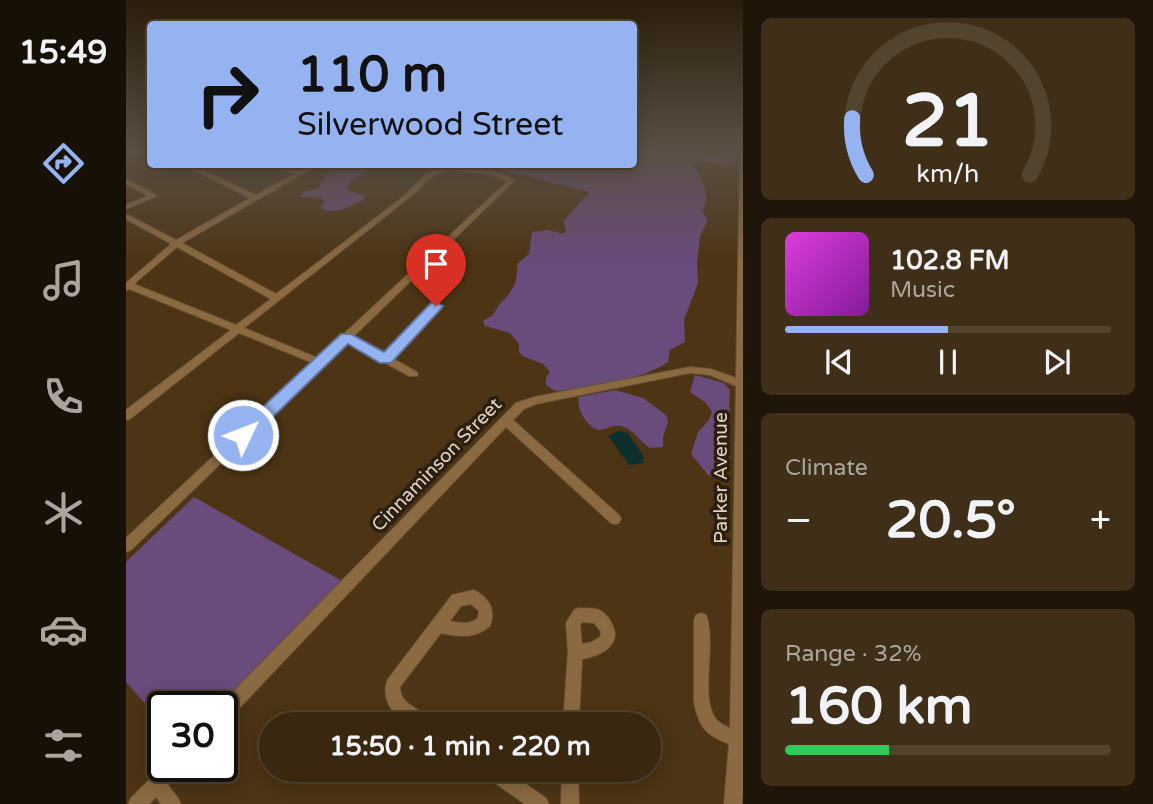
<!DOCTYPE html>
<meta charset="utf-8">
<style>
:root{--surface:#39270f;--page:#402f18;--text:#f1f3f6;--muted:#aba59e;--line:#53442f;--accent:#95b2f1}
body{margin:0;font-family:"Varela Round",sans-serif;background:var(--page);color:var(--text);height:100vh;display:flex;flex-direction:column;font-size:26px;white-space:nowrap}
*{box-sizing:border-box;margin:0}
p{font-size:23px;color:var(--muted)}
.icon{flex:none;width:38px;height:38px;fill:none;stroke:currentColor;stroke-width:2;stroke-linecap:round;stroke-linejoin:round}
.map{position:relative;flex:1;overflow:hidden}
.side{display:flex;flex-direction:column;gap:18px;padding:18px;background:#1f1508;width:410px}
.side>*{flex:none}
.guide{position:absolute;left:21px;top:21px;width:490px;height:147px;border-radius:7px;box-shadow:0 4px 18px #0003,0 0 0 2px var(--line);background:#95b2f1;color:#111;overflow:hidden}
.speed{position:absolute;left:21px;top:691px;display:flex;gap:14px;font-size:35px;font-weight:700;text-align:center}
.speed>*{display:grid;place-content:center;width:91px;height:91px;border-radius:50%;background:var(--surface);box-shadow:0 4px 18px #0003,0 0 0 2px var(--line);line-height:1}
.speed .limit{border:4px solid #111;border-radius:10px;background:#fff;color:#111}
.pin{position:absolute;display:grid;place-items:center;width:60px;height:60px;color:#fff;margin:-72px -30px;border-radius:50% 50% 50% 0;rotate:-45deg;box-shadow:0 0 7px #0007}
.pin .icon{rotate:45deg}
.me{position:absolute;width:77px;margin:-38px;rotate:47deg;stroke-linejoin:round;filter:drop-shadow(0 0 5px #0008)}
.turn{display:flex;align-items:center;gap:24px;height:147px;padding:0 35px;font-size:32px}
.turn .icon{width:91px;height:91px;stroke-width:2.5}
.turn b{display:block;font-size:49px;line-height:60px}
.big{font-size:52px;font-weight:700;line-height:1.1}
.side .tile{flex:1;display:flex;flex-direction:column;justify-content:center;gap:10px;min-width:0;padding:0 24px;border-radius:10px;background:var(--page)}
.side .dial{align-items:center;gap:0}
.dial svg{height:182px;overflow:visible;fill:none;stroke:var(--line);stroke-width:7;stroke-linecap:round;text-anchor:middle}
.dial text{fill:var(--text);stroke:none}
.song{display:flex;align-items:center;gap:21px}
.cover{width:84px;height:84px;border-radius:10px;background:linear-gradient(135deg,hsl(300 70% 55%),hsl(290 70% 35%))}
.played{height:7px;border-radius:4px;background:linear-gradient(90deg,var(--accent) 50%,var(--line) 50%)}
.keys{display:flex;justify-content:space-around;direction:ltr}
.heat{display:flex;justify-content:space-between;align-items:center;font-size:38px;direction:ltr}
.charge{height:10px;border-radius:5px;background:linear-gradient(90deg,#34c759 32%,var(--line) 0)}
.trip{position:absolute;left:133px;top:712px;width:402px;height:70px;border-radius:35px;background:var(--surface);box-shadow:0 4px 18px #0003,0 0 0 2px var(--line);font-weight:700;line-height:70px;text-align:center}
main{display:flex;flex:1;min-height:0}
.menu{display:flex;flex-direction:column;width:126px;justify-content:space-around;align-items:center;background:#171006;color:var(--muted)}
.menu .icon{width:49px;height:49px}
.menu .on{color:var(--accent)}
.menu b{font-size:32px;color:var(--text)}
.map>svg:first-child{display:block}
.green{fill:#694b7c}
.water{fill:#0e2f2e}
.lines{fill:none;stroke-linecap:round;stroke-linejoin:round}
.minor-casing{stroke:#675033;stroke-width:2}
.minor{fill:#8b6a42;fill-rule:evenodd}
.route{fill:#95b2f1;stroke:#61749d;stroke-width:2}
.labels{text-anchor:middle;stroke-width:7;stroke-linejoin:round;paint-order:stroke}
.street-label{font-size:19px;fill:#e1d2c1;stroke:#2a1f11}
</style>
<main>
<nav class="menu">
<b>15:49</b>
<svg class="icon on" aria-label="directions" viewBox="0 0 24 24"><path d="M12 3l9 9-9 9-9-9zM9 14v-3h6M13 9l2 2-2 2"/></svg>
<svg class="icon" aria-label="music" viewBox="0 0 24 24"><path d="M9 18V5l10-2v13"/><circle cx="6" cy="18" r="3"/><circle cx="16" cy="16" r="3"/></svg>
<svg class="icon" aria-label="phone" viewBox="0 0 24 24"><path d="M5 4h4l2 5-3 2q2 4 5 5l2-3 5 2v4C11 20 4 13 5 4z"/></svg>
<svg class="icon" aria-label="climate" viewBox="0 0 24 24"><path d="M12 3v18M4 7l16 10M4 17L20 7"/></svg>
<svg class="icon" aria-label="car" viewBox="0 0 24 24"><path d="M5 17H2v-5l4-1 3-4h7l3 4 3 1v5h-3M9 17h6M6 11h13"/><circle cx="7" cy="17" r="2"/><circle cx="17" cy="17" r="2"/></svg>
<svg class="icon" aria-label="filters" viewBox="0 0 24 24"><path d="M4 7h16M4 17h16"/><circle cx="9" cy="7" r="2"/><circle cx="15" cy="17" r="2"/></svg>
</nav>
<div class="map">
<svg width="618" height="804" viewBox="0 0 618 804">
<rect width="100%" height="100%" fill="#4c3414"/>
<!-- green -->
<path class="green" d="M508,151H562L589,156L593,154L591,151H607L608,155L604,165L574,161L566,163C573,178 588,194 576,211L582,220L574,236L571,264L572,283L558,320L559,342L544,350L542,362C518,380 458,388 429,391L420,385V378L424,372L417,364L396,356L393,352V344L384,333L359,326L357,321L367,315C377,295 393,293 391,264L403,254L406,232L422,230L438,234L440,230L437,221L464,192L379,171L302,165L508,164Z
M220,164L247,165L220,187L223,191L239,196L238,199C224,206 209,216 194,208L199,202L195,198L174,197L177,192L193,188L199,176Z
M569,375L598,383L604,390C602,410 607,467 596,480L582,475L565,454L572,432L583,420L586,412L580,403L564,392Z
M489,390L517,398L540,415L542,422L537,437V447L524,448C514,442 509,431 498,427C480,421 475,442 458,418C454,411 451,405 453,397Z
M68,497L216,581L92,707H37V724L0,682V562Z"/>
<!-- water -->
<path class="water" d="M492,431L502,433L518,457L517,463L503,465L482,436Z"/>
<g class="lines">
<defs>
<path id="minor" d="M614,151H618V778L616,804H598L603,744C580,735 573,728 568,702V620L570,615L575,613L580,615C591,642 573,698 590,719C594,724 599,726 604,728L610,386L584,375L564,373L410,404L398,409L387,420L493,515L495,519L493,523L489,524L485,523L380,427L102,720L96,722V707H92L390,403L408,397L564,367L585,369L610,378Z
M55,164H64L130,195L168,174L147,164H157L173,171L185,164H194L56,243L150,294C193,262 235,229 278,196C289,187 297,173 311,169C331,162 372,169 389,180L227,337L259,354L307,304H313V308L266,358L291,372L292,374L291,376H283L221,342L5,550L0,552V538L187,363L113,333L4,419L0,420V410L105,330L3,289L0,290V283L45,244L0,219V214L50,240L124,198ZM325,170L359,174L382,181L192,358L118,328L289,193C300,182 308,172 325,170ZM51,247L145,299L110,325L8,284Z
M0,179L30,195L31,196L0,209V205L22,196L0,184Z
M348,590C363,598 370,610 364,626C349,639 333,637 315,633L274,687C274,708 300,708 307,724C301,725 291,726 285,724C266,718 254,696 262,679L326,595ZM345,604L353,611L352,618C344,625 334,623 324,621L335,606Z
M453,608C460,609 469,607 475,611C480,614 484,619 486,624C497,645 474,656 456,659L453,724H437L442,652L440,623L448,610ZM456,622L468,623L475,632L474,637L466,642L456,644L454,625Z
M37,766H57L55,772L42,785L52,798L55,804H35L30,797L23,804H2L5,798Z
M357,770H380L420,798L423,804H399L359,776Z
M436,770H452L453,804H435Z"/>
</defs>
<!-- minor casing -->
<use href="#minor" class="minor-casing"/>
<!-- minor -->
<use href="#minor" class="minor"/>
</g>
<!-- sky -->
<linearGradient id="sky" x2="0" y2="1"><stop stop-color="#2a1d0b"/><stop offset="0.57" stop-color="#5b5045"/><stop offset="1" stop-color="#5b5045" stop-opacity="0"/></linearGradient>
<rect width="618" height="264" fill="url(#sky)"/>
<!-- route -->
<path class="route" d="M310,302L317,306L315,309L265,363H254L222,344L123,440H111L108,435L111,431L215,334H225L258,352L305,303Z"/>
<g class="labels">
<!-- street labels -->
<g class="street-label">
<text transform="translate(310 464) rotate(-46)" y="7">Cinnaminson Street</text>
<text transform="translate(594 478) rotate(-90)" y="7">Parker Avenue</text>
</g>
</g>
</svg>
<div class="speed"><div class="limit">30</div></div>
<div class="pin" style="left:310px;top:306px;background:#d93025"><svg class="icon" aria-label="arrive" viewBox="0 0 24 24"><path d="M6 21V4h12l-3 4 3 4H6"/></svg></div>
<svg class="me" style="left:117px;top:435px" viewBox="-20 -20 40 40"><circle r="17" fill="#95b2f1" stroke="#fff" stroke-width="3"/><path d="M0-11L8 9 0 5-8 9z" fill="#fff"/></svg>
<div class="trip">15:50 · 1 min · 220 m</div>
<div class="guide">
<div class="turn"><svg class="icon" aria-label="right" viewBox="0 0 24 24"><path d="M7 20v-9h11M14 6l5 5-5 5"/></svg><div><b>110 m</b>Silverwood Street</div></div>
</div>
</div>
<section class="side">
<div class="tile dial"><svg viewBox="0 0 100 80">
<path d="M14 69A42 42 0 1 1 86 69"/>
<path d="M14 69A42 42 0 0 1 8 44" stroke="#95b2f1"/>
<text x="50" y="56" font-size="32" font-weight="700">21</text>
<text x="50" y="72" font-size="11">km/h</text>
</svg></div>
<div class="tile">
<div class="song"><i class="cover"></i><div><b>102.8 FM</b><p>Music</p></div></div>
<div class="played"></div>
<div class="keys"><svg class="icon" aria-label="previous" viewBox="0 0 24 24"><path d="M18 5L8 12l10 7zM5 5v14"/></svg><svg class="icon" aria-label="pause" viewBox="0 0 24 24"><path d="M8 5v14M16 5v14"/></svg><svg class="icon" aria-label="next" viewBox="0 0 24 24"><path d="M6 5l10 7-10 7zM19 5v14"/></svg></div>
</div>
<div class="tile"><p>Climate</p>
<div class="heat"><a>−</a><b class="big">20.5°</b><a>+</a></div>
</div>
<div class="tile"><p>Range · 32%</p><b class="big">160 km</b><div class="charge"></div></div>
</section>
</main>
